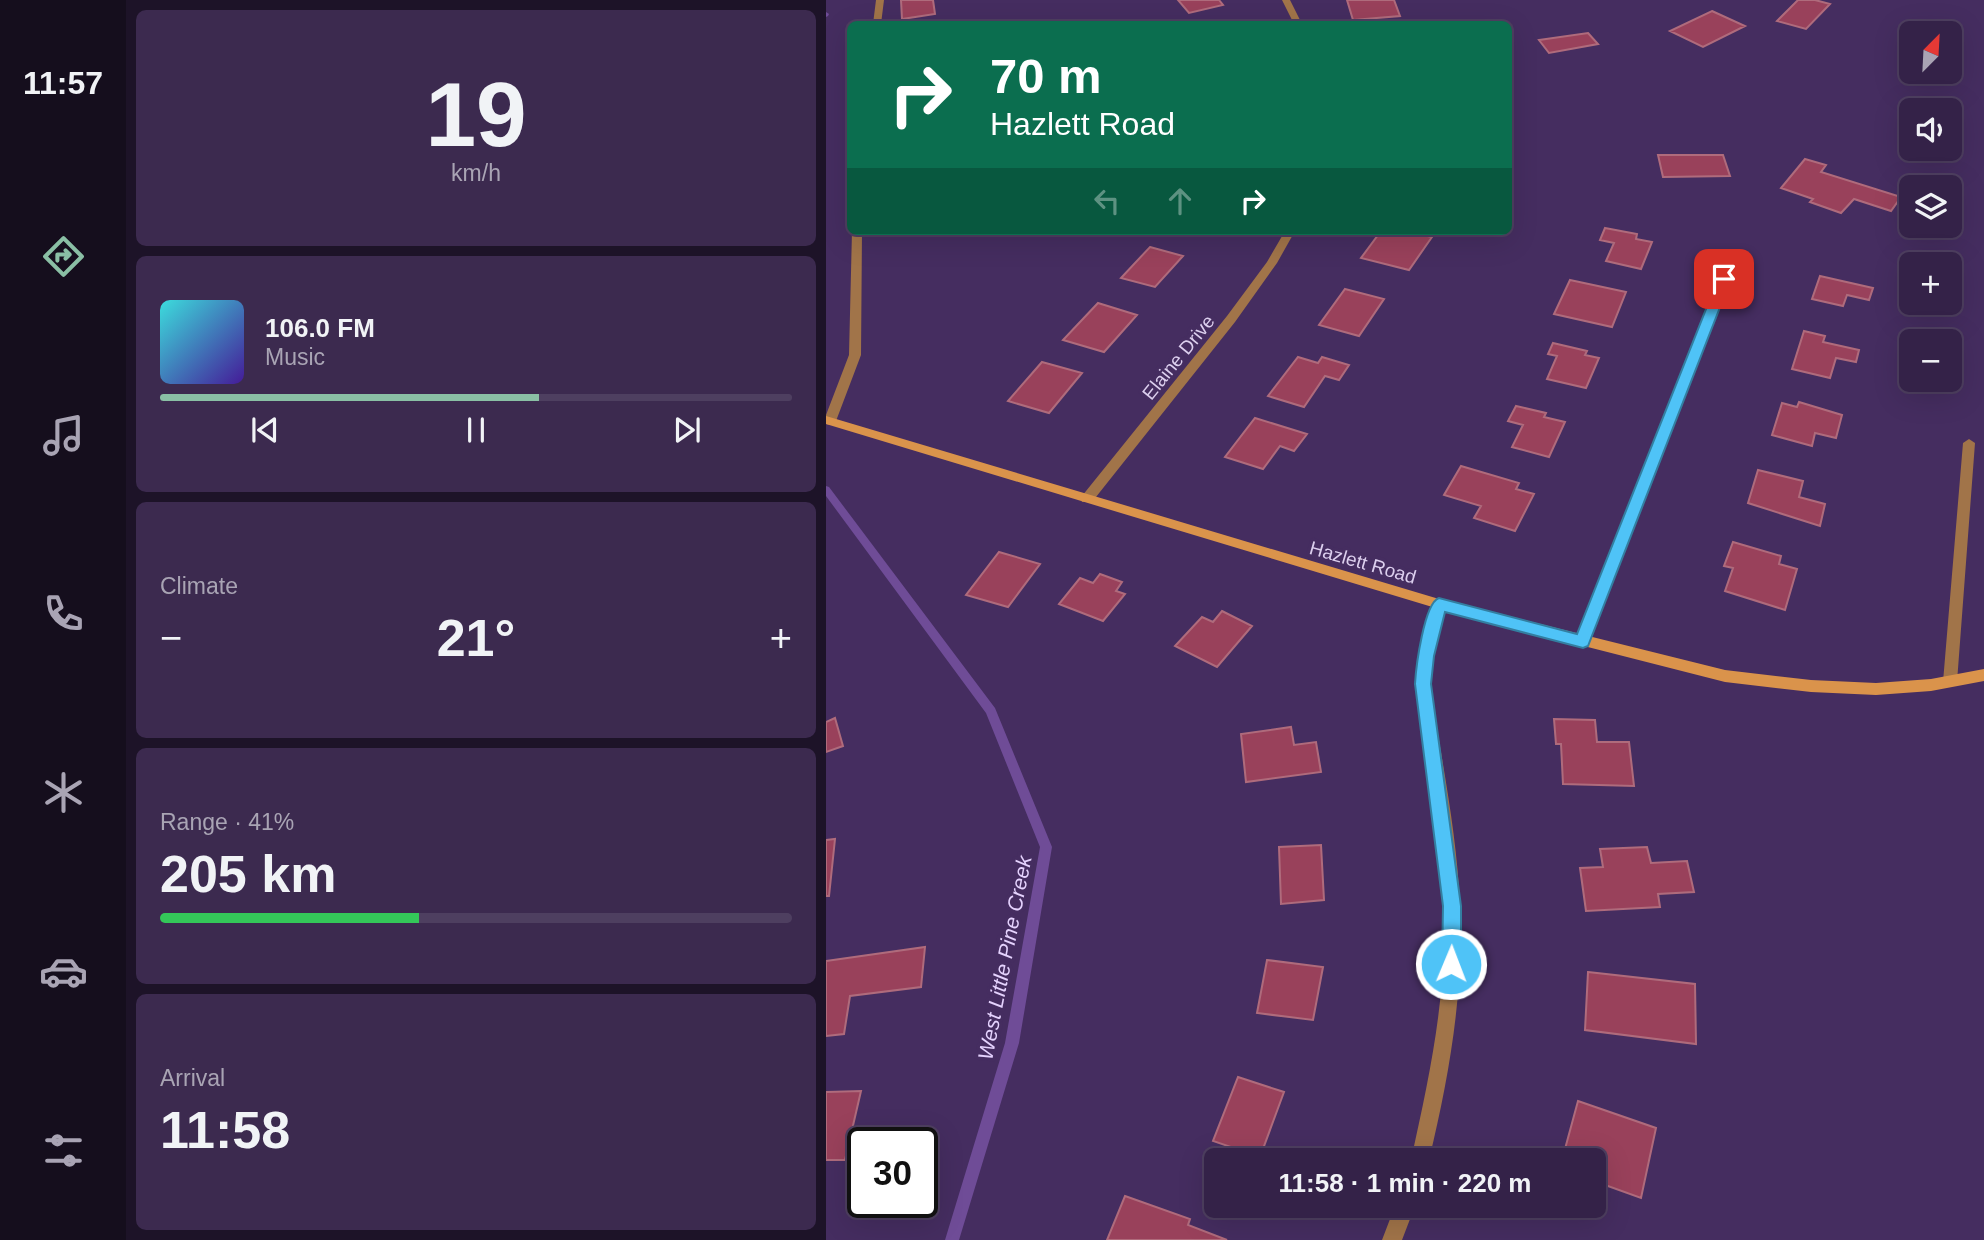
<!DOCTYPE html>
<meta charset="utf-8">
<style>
:root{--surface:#342248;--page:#3c2a4f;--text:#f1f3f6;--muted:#a9a4b4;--line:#4e3f60;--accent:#8abfa5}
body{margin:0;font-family:Arial,sans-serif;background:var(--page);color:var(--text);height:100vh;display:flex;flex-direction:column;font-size:26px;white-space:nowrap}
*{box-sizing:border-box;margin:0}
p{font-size:23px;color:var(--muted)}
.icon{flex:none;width:38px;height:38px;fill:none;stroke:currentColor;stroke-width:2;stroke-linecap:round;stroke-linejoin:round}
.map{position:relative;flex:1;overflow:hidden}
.drawer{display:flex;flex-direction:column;gap:10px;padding:10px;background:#1d1328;width:700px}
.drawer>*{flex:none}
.guide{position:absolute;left:21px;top:21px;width:665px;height:214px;border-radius:10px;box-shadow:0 7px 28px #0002,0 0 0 2px var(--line);background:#0b6e4f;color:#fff;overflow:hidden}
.needle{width:46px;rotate:24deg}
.controls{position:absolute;left:1073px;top:21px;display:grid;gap:14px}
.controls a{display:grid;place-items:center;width:63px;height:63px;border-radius:10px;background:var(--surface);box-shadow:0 7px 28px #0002,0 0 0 2px var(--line);font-size:35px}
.speed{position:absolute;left:21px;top:1127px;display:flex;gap:14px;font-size:35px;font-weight:700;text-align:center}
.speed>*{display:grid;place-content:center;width:91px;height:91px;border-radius:50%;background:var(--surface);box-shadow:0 7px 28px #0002,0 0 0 2px var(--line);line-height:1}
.speed .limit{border:4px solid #111;border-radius:10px;background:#fff;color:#111}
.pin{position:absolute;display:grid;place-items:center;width:60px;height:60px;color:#fff;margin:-30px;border-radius:14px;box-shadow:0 4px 10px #0006}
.me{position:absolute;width:77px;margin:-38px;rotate:1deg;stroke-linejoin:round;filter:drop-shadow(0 0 5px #0008)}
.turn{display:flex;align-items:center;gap:24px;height:147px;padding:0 28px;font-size:32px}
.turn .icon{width:91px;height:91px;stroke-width:2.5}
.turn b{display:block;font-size:49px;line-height:60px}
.lanes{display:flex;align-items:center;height:66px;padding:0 28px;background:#0003;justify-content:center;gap:35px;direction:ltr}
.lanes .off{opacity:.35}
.big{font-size:52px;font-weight:800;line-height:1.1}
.drawer .card{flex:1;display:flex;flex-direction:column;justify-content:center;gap:10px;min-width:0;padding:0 24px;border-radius:10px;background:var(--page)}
.drawer .dial{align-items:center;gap:0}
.dial b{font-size:91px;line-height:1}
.song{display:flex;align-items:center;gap:21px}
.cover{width:84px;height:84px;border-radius:10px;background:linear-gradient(135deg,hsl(180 70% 55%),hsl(260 70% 35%))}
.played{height:7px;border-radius:4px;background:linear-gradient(90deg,var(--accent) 60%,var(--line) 60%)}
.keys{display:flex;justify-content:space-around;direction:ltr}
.heat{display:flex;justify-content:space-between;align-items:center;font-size:38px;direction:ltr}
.charge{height:10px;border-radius:5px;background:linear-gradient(90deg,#34c759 41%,var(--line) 0)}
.trip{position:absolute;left:378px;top:1148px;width:402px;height:70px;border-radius:10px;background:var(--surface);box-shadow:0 7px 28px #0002,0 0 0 2px var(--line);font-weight:800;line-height:70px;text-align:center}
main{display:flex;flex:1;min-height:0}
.tab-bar{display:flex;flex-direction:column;width:126px;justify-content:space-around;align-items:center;background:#150e1d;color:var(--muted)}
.tab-bar .icon{width:49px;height:49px}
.tab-bar .current{color:var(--accent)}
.tab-bar b{font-size:32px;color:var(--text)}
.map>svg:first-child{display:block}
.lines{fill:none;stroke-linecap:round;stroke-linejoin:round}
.stream{fill:#6f4c97;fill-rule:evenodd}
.building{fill:#99415b;stroke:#af6b7c;stroke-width:2}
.lane{fill:#a17449;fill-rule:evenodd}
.street{fill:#a17449;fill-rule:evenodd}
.secondary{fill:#da934b;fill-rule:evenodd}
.route{fill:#4fc3f7;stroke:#337fa1;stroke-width:2}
.labels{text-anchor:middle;stroke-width:7;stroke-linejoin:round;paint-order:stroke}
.street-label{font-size:19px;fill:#dccfee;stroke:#452d60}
.water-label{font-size:21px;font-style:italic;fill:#e5d3fe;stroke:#452d60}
</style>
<main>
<nav class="tab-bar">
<b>11:57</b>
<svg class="icon current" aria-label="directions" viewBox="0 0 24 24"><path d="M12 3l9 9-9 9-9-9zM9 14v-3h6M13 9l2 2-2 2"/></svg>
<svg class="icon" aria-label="music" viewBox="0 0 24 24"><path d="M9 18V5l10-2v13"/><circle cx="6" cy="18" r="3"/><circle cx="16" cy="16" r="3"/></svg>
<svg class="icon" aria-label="phone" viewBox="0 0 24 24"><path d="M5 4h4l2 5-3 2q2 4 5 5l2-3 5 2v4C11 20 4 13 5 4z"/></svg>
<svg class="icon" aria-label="climate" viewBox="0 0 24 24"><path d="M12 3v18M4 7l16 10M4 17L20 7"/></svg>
<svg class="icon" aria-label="car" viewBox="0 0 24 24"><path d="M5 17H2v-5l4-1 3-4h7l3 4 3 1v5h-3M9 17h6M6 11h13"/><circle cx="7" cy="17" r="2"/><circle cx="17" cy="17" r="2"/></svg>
<svg class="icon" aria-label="filters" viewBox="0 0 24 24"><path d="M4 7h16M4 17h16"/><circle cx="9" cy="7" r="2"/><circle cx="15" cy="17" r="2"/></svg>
</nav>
<section class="drawer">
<div class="card dial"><b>19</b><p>km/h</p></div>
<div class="card">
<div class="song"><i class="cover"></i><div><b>106.0 FM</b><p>Music</p></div></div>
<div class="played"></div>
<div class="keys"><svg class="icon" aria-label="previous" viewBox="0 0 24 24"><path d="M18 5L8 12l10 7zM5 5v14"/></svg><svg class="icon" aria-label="pause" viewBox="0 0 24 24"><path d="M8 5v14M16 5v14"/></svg><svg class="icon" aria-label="next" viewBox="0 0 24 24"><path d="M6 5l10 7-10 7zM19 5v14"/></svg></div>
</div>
<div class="card"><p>Climate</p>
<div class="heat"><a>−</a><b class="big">21°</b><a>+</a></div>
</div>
<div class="card"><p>Range · 41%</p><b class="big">205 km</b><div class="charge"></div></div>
<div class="card"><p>Arrival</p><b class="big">11:58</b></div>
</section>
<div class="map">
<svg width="1158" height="1240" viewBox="0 0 1158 1240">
<rect width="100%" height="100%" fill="#452d60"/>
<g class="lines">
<!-- stream -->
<path class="stream" d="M0,12L3,14L2,16L0,17Z
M0,486L3,487L169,708L226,847L193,1043L133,1240H119L179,1043L214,847L160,713L0,496Z"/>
</g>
<!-- building -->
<path class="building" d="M75,0H107L109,14L76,19Z
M352,0H393L397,5L363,13Z
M521,0H568L574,16L527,20Z
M972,0H989L1004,4L980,29L951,21Z
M886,11L919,26L877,47L844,31Z
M762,33L772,44L723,53L713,40Z
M832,155H897L904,176L837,177Z
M979,159L1000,165L995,172L1075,197L1065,211L1028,199L1015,213L984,202L987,199L955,188Z
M779,228L811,234L810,239L826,242L815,269L780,261L788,243L774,240Z
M555,231H579L606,237L583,270L535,258Z
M324,247L357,256L329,287L295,278Z
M994,276L1047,288L1043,300L1021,295L1017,306L986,299Z
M744,280L800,292L786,327L728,314Z
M519,289L558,299L533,336L493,325Z
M272,303L311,315L278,352L237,340Z
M978,331L999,336L997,342L1033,350L1030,362L1010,358L1004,378L966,369Z
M727,343L761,351L759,355L773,358L760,388L721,379L731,356L722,354Z
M472,357L492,363L496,357L523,365L513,380L499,376L478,407L442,396Z
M216,362L256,373L223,413L182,401Z
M973,402L1016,415L1010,438L989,433L986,446L946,435L956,403L971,407Z
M690,406L720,413L718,417L739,422L723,457L686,447L697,425L682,421Z
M429,418L481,434L468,451L454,446L437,469L399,457Z
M635,466L693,483L690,489L708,494L689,531L648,518L655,506L618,495Z
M932,470L977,481L973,497L999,504L994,526L922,503Z
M907,542L955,556L953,564L971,569L959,610L899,591L907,568L898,566Z
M173,552L214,564L182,607L140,595Z
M274,574L296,582L290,591L299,594L277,621L233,604L254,578L267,583Z
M396,611L426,626L391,667L349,646L376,617L387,622Z
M9,718L17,746L0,752V722Z
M728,719L769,720L771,742H803L808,786L737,784L735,744H730Z
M465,727L468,745L490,742L495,772L420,782L415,734Z
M9,839L3,896H0V840Z
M495,845L498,900L455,904L453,847Z
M821,847L825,863L861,861L868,892L832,894L834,907L760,911L754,868L777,867L774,849Z
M99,947L95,987L24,996L18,1034L0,1036V961Z
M441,960L497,967L487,1020L431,1013Z
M762,972L869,984L870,1044L759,1030Z
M412,1077L458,1092L434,1157L387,1141Z
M35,1091L19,1160H0V1092Z
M752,1101L830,1128L815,1198L768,1181V1160H736Z
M299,1196L364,1219L362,1225L401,1240H281Z"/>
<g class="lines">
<!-- lane -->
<path class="lane" d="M50,0H58L55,24H47Z
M26,231H36L35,355L10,421L4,425L0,424V415L23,355Z
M1143,439L1149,443L1131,682L1129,686H1119L1117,682L1137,443Z"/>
<!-- street -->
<path class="street" d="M456,0H464L476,24H468Z
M459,231H469L451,263L409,322L266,502H256L255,499L256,496L401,316L441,262Z
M909,250L914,253L764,641L762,645H752L750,641L904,253Z
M613,599L620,604L606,656L604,684C615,758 631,832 634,906C638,992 623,1077 603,1160H585C601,1087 617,1015 618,939C619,853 601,768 590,684L592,656L606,604Z
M569,1206H589L576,1240H556Z"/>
<!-- secondary -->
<path class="secondary" d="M0,416L613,599L899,670L985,680L1050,683L1105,679L1158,669V681L1105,691L1050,695L985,692L899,682L613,609L0,424Z"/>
</g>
<!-- route -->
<path class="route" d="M898,275L905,279L762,646L757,648L619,612L608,656L605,684L635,906V964L632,971L625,973L618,971L616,964L617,906L589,684C590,667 598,603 613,598L751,634L892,279Z"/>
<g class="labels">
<!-- street labels -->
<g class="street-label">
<text transform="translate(352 357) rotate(-51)" y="7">Elaine Drive</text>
<text transform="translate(537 562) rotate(16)" y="7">Hazlett Road</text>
</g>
<!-- water labels -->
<g class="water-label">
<text transform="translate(179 958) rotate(-79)" y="7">West Little Pine Creek</text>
</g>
</g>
</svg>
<div class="controls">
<a><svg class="needle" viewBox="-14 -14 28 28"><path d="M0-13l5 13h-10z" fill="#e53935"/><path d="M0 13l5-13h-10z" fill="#a9a4b4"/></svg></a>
<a><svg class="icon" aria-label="sound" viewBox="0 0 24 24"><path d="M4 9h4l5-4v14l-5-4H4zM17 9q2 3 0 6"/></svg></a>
<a><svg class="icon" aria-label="layers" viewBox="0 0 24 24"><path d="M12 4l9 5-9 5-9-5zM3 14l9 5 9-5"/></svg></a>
<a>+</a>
<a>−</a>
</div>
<div class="speed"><div class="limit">30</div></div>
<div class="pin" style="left:898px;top:279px;background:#d93025"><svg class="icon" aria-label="arrive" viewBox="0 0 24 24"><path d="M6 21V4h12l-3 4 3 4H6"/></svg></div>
<svg class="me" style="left:625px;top:964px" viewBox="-20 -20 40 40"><circle r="17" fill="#4fc3f7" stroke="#fff" stroke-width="3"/><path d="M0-11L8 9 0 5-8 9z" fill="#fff"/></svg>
<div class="trip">11:58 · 1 min · 220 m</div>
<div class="guide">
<div class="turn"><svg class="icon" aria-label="right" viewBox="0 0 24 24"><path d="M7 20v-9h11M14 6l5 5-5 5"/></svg><div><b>70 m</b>Hazlett Road</div></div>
<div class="lanes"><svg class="icon off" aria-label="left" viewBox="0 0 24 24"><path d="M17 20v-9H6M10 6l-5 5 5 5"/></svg><svg class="icon off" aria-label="ahead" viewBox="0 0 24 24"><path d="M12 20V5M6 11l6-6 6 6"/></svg><svg class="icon" aria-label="right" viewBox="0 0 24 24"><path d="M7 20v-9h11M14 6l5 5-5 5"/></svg></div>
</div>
</div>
</main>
